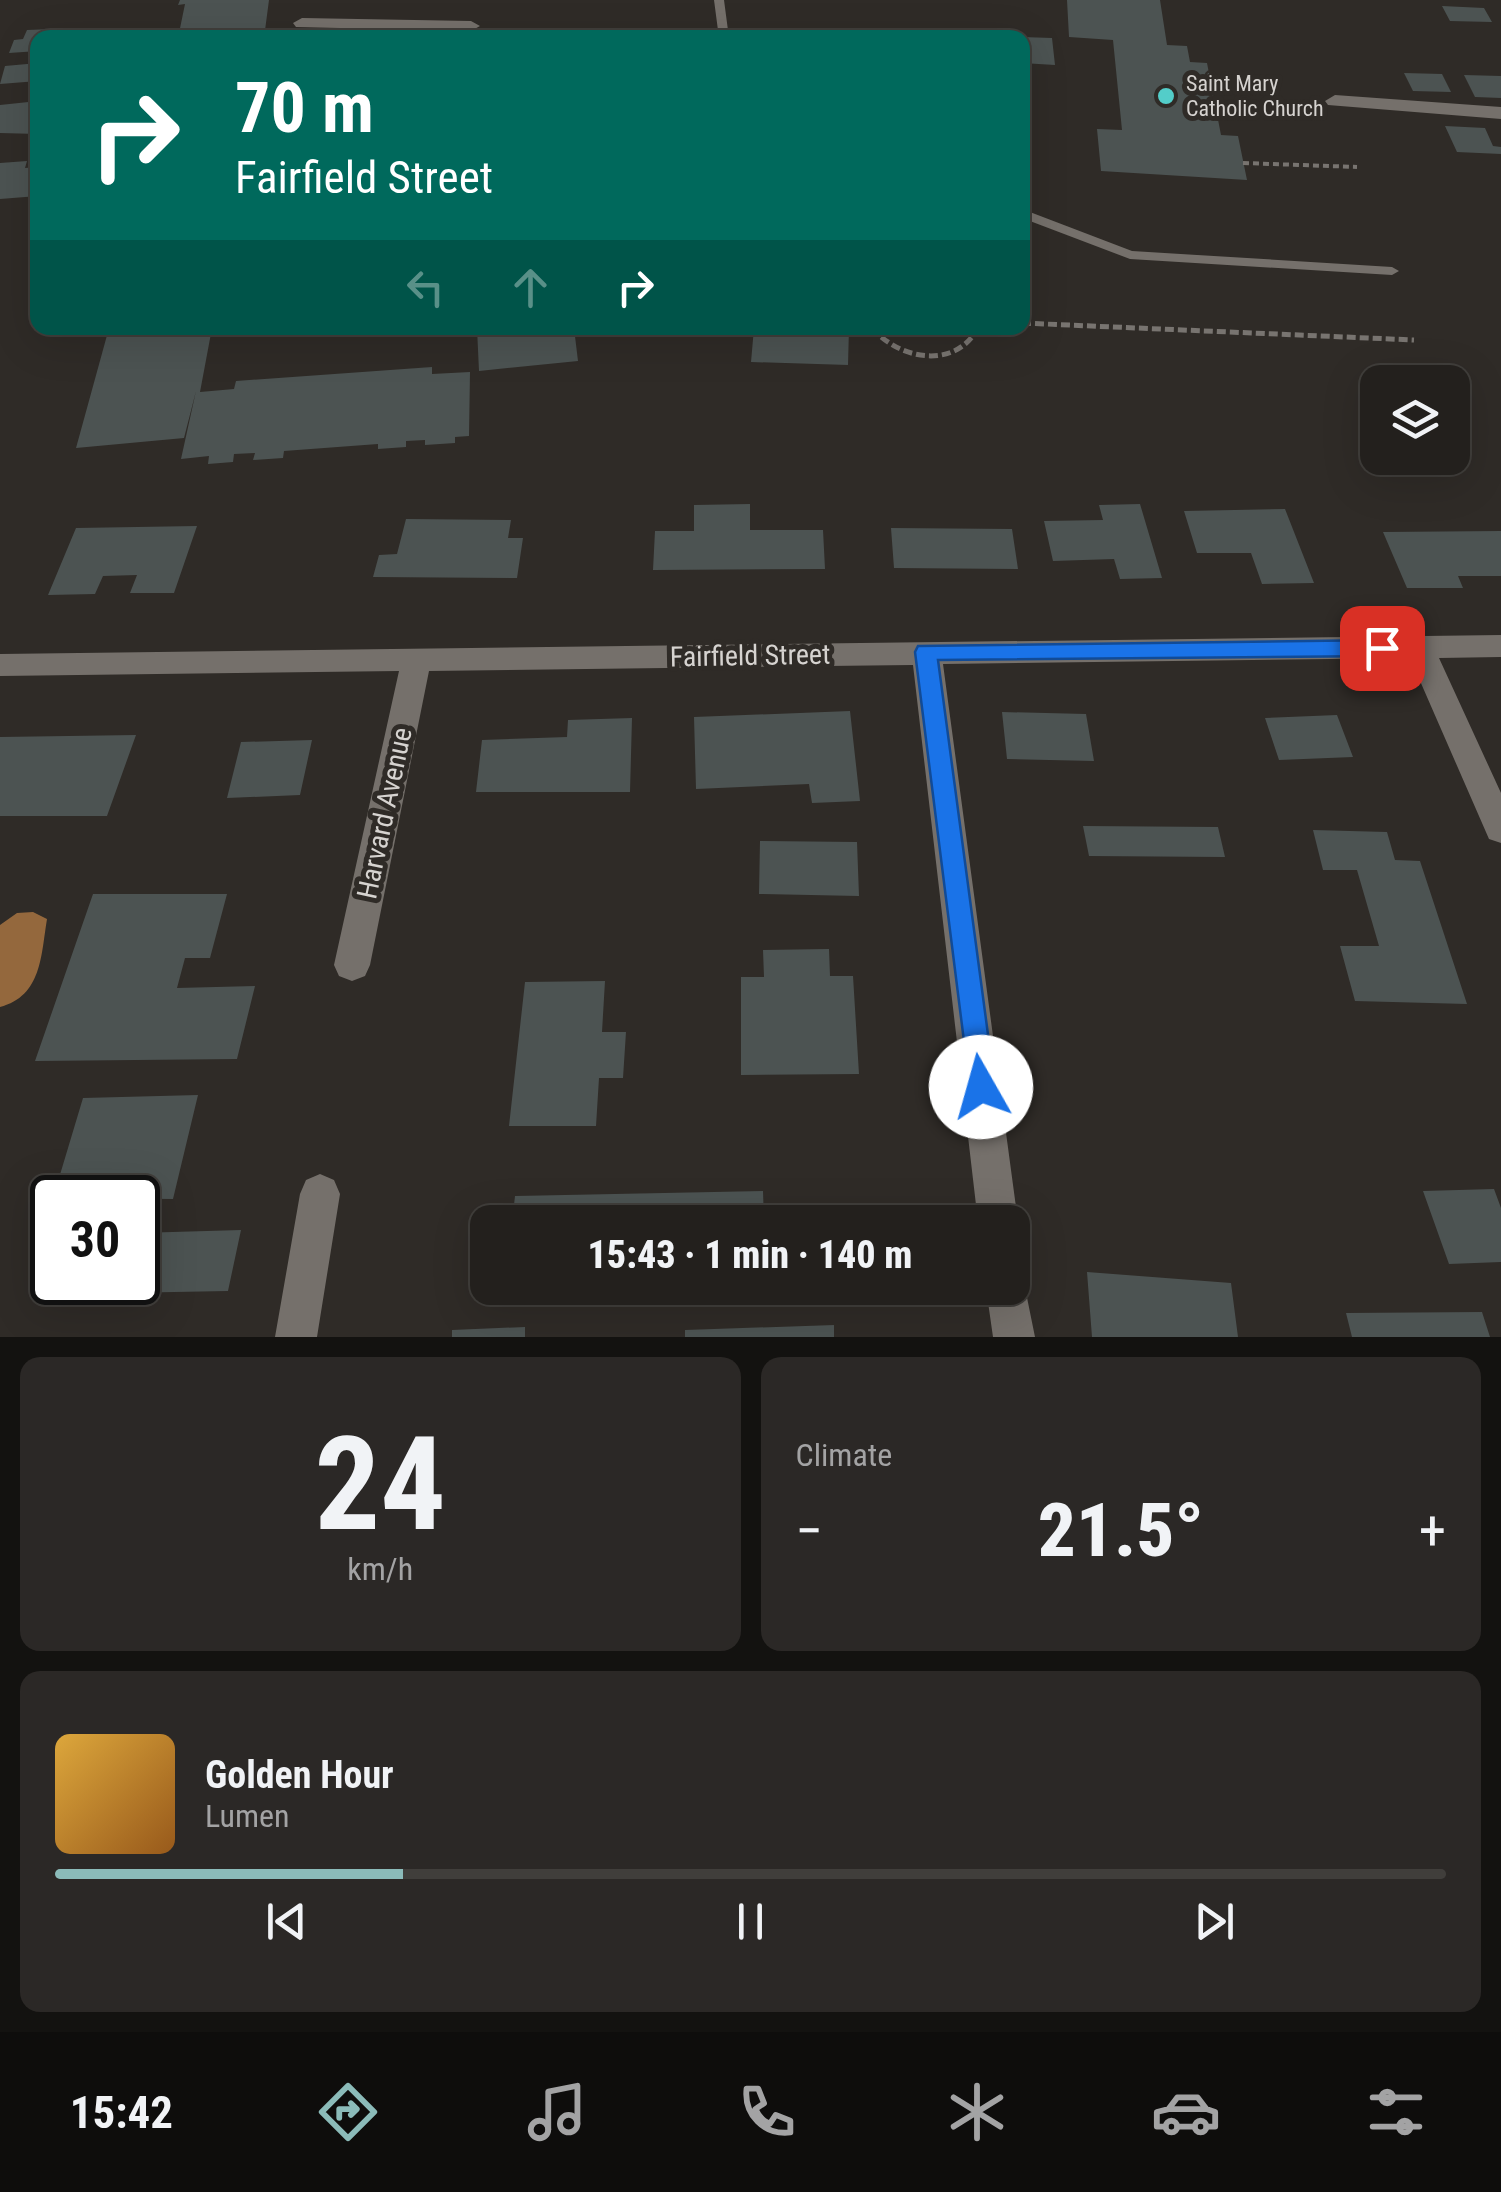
<!DOCTYPE html>
<meta charset="utf-8">
<style>
:root{--surface:#23201d;--page:#2b2826;--text:#f1f3f6;--muted:#a3a3a4;--line:#403e3b;--accent:#8bbbb9}
body{margin:0;font-family:"Roboto Condensed",sans-serif;background:var(--page);color:var(--text);height:100vh;display:flex;flex-direction:column;font-size:38px;white-space:nowrap}
*{box-sizing:border-box;margin:0}
p{font-size:32px;color:var(--muted)}
.icon{flex:none;width:55px;height:55px;fill:none;stroke:currentColor;stroke-width:2;stroke-linecap:round;stroke-linejoin:round}
.map{position:relative;height:1337px;overflow:hidden}
.drawer{display:flex;flex-direction:column;gap:20px;padding:20px;background:#131210;flex:1}
.drawer>*{flex:none}
.top-card{position:absolute;left:30px;top:30px;width:1000px;height:305px;border-radius:20px;box-shadow:0 10px 40px #0002,0 0 0 2px var(--line);background:#00695c;color:#fff;overflow:hidden}
.fabs{position:absolute;left:1360px;top:365px;display:grid;gap:20px}
.fabs a{display:grid;place-items:center;width:110px;height:110px;border-radius:20px;background:var(--surface);box-shadow:0 10px 40px #0002,0 0 0 2px var(--line);font-size:50px}
.speed{position:absolute;left:30px;top:1175px;display:flex;gap:20px;font-size:50px;font-weight:700;text-align:center}
.speed>*{display:grid;place-content:center;width:130px;height:130px;border-radius:50%;background:var(--surface);box-shadow:0 10px 40px #0002,0 0 0 2px var(--line);line-height:1}
.speed .limit{border:5px solid #111;border-radius:15px;background:#fff;color:#111}
.pin{position:absolute;display:grid;place-items:center;width:85px;height:85px;color:#fff;margin:-42px;border-radius:20px;box-shadow:0 5px 15px #0006}
.me{position:absolute;width:110px;margin:-55px;rotate:353deg;stroke-linejoin:round;filter:drop-shadow(0 0 8px #0008)}
.turn{display:flex;align-items:center;gap:35px;height:210px;padding:0 40px;font-size:45px}
.turn .icon{width:130px;height:130px;stroke-width:2.5}
.turn b{display:block;font-size:70px;line-height:85px}
.lanes{display:flex;align-items:center;height:95px;padding:0 40px;background:#0003;justify-content:center;gap:50px;direction:ltr}
.lanes .off{opacity:.35}
.big{font-size:75px;font-weight:800;line-height:1.1}
.drawer .card{flex:1;display:flex;flex-direction:column;justify-content:center;gap:15px;min-width:0;padding:0 35px;border-radius:20px;background:var(--page)}
.drawer .dial{align-items:center;gap:0}
.dial b{font-size:130px;line-height:1}
.song{display:flex;align-items:center;gap:30px}
.cover{width:120px;height:120px;border-radius:15px;background:linear-gradient(135deg,hsl(40 70% 55%),hsl(30 70% 35%))}
.played{height:10px;border-radius:5px;background:linear-gradient(90deg,var(--accent) 25%,var(--line) 25%)}
.keys{display:flex;justify-content:space-around;direction:ltr}
.heat{display:flex;justify-content:space-between;align-items:center;font-size:55px;direction:ltr}
.drawer .tiles{flex:1;display:grid;gap:20px;grid-template-columns:1fr 1fr}
.card:last-child{grid-column:span 2}
.trip{position:absolute;left:470px;top:1205px;width:560px;height:100px;border-radius:20px;background:var(--surface);box-shadow:0 10px 40px #0002,0 0 0 2px var(--line);font-weight:800;line-height:100px;text-align:center}
.tab-bar{display:flex;height:160px;justify-content:space-around;align-items:center;background:#0e0d0c;color:var(--muted)}
.tab-bar .icon{width:70px;height:70px}
.tab-bar .selected{color:var(--accent)}
.tab-bar b{font-size:45px;color:var(--text)}
.map>svg:first-child{display:block}
.water{fill:#94683d}
.building{fill:#4c5352}
.lines{fill:none;stroke-linecap:round;stroke-linejoin:round}
.path-far1{stroke:#787470;stroke-width:4;stroke-dasharray:6 4;stroke-linecap:butt}
.path{stroke:#787470;stroke-width:5;stroke-dasharray:9 4;stroke-linecap:butt}
.lane{fill:#75706b;fill-rule:evenodd}
.street{fill:#75706b;fill-rule:evenodd}
.route{fill:#1a73e8;stroke:#114b97;stroke-width:2.5}
.poi-dot{fill:#53cdc9;stroke:#2f2b27;stroke-width:4}
.labels{text-anchor:middle;stroke-width:10;stroke-linejoin:round;paint-order:stroke}
.far-poi-label{font-size:22px;fill:#d6d3d0;stroke:#2f2b27;text-anchor:start}
.street-label{font-size:28px;fill:#d6d3d0;stroke:#2f2b27}
</style>
<div class="map">
<svg width="1501" height="1337" viewBox="0 0 1501 1337">
<rect width="100%" height="100%" fill="#2f2b27"/>
<!-- water -->
<path class="water" d="M33,912L47,919C41,955 42,996 0,1007V925L17,913Z"/>
<!-- building -->
<path class="building" d="M180,0H269L264,38H178L185,4L178,5Z
M1067,0H1160L1167,45L1187,46L1190,62L1207,63L1221,135L1238,136L1247,180L1101,171L1097,129L1122,130L1113,40L1069,37Z
M1442,6L1484,8L1492,22L1450,21Z
M52,29L49,38H38V51L9,53L14,40L23,39L27,30Z
M1022,37L1052,38L1055,65L1022,63Z
M38,63V81L0,84L5,66Z
M1404,73L1442,74L1451,92L1413,91Z
M1464,75L1501,76V98L1475,97Z
M38,101V134L0,133V105Z
M1445,126L1485,128L1493,146L1501,147V154L1457,152Z
M27,161L25,168L38,167V196L0,199V163Z
M109,328H212L200,392L234,389L236,381L432,367V374L470,372L469,436L455,437V443L425,445V440L406,441V447L378,449V444L284,451L283,458L253,460L255,453L234,454L233,462L208,464L209,456L181,459L196,391L184,438L76,448Z
M477,328H574L578,361L479,371Z
M754,328H849L848,365L751,362Z
M750,504V530H823L825,569L653,570L655,531H694V505Z
M1140,504L1162,578L1120,579L1114,559L1053,561L1044,521L1103,520L1099,505Z
M1285,509L1314,583L1262,584L1251,553H1197L1184,511Z
M406,519L511,520L508,538H523L517,578L373,577L379,555L397,554Z
M197,526L174,593H130L137,575L103,576L95,594L48,595L76,528Z
M891,528L1012,529L1018,569L894,568Z
M1501,531V576H1458L1463,588H1407L1383,532Z
M850,711L860,801L812,803L809,784L696,789L694,717Z
M1002,712L1086,714L1094,761L1007,759Z
M1337,715L1353,757L1279,760L1265,718Z
M632,718L630,792H476L482,740L567,737L568,720Z
M136,735L107,816H0V737Z
M312,740L300,795L227,798L241,742Z
M1083,826L1218,827L1225,857L1089,856Z
M1313,830L1387,832L1395,860L1420,861L1467,1004L1355,1001L1340,946H1379L1357,870H1323Z
M760,841L857,842L859,896L759,894Z
M93,894H227L210,958H185L177,988L255,986L237,1059L35,1061Z
M829,949L830,976H853L859,1074L741,1075V977H764L763,950Z
M605,981L602,1032H626L623,1078H599L596,1126H509L525,982Z
M198,1095L173,1199L53,1198L83,1098Z
M1494,1189L1501,1208V1262L1449,1264L1423,1191Z
M763,1191L764,1222H512L515,1196Z
M241,1230L228,1291L121,1293L124,1282H138V1233Z
M1087,1272L1231,1283L1238,1337H1092Z
M1482,1312L1490,1337H1352L1346,1313Z
M834,1325V1337H685V1330Z
M525,1327V1337H452V1330Z"/>
<g class="lines">
<!-- path-far1 -->
<path class="path-far1" d="M1243,163L1357,167"/>
<!-- path -->
<path class="path" d="M1022,323L1414,340
M872,328C900,360 955,370 978,328"/>
<!-- lane -->
<path class="lane" d="M714,0H724L729,38H719Z
M1022,209L1132,251L1392,267L1399,271L1392,275L1130,259L1022,218Z"/>
<!-- street -->
<path class="street" d="M302,18L471,21L480,26L471,31L296,27L293,23Z
M1335,95L1501,107V119L1328,105L1325,101Z
M1501,635V657L1439,658L1501,793V843L1489,839L1410,658L943,664L1018,1222L1012,1235V1222H978L913,665L429,671L370,965L365,976L352,981L339,976L334,965L399,671L0,676V654Z
M320,1174L334,1180L340,1194L317,1337H275L300,1194L306,1180Z
M1012,1270L1022,1273L1035,1337H993L986,1288H1012Z"/>
</g>
<!-- route -->
<path class="route" d="M1382,640L1393,648L1382,656L938,660L995,1087L991,1097L981,1101L971,1097L915,652L918,646Z"/>
<!-- markers -->
<circle class="poi-dot" cx="1166" cy="96" r="10"/>
<g class="labels">
<!-- far-poi labels -->
<g class="far-poi-label">
<text x="1186" y="91">Saint Mary<tspan x="1186" dy="25">Catholic Church</tspan></text>
</g>
<!-- street labels -->
<g class="street-label">
<text transform="translate(750 655) rotate(-1)" y="10">Fairfield Street</text>
<text transform="translate(384 813) rotate(-78)" y="10">Harvard Avenue</text>
</g>
</g>
</svg>
<div class="fabs">
<a><svg class="icon" aria-label="layers" viewBox="0 0 24 24"><path d="M12 4l9 5-9 5-9-5zM3 14l9 5 9-5"/></svg></a>
</div>
<div class="speed"><div class="limit">30</div></div>
<div class="pin" style="left:1382px;top:648px;background:#d93025"><svg class="icon" aria-label="arrive" viewBox="0 0 24 24"><path d="M6 21V4h12l-3 4 3 4H6"/></svg></div>
<svg class="me" style="left:981px;top:1087px" viewBox="-20 -20 40 40"><circle r="19" fill="#fff"/><path d="M0-13L10 11 0 6-10 11z" fill="#1a73e8"/></svg>
<div class="trip">15:43 · 1 min · 140 m</div>
<div class="top-card">
<div class="turn"><svg class="icon" aria-label="right" viewBox="0 0 24 24"><path d="M7 20v-9h11M14 6l5 5-5 5"/></svg><div><b>70 m</b>Fairfield Street</div></div>
<div class="lanes"><svg class="icon off" aria-label="left" viewBox="0 0 24 24"><path d="M17 20v-9H6M10 6l-5 5 5 5"/></svg><svg class="icon off" aria-label="ahead" viewBox="0 0 24 24"><path d="M12 20V5M6 11l6-6 6 6"/></svg><svg class="icon" aria-label="right" viewBox="0 0 24 24"><path d="M7 20v-9h11M14 6l5 5-5 5"/></svg></div>
</div>
</div>
<section class="drawer">
<div class="tiles">
<div class="card dial"><b>24</b><p>km/h</p></div>
<div class="card"><p>Climate</p>
<div class="heat"><a>−</a><b class="big">21.5°</b><a>+</a></div>
</div>
<div class="card">
<div class="song"><i class="cover"></i><div><b>Golden Hour</b><p>Lumen</p></div></div>
<div class="played"></div>
<div class="keys"><svg class="icon" aria-label="previous" viewBox="0 0 24 24"><path d="M18 5L8 12l10 7zM5 5v14"/></svg><svg class="icon" aria-label="pause" viewBox="0 0 24 24"><path d="M8 5v14M16 5v14"/></svg><svg class="icon" aria-label="next" viewBox="0 0 24 24"><path d="M6 5l10 7-10 7zM19 5v14"/></svg></div>
</div>
</div>
</section>
<nav class="tab-bar">
<b>15:42</b>
<svg class="icon selected" aria-label="directions" viewBox="0 0 24 24"><path d="M12 3l9 9-9 9-9-9zM9 14v-3h6M13 9l2 2-2 2"/></svg>
<svg class="icon" aria-label="music" viewBox="0 0 24 24"><path d="M9 18V5l10-2v13"/><circle cx="6" cy="18" r="3"/><circle cx="16" cy="16" r="3"/></svg>
<svg class="icon" aria-label="phone" viewBox="0 0 24 24"><path d="M5 4h4l2 5-3 2q2 4 5 5l2-3 5 2v4C11 20 4 13 5 4z"/></svg>
<svg class="icon" aria-label="climate" viewBox="0 0 24 24"><path d="M12 3v18M4 7l16 10M4 17L20 7"/></svg>
<svg class="icon" aria-label="car" viewBox="0 0 24 24"><path d="M5 17H2v-5l4-1 3-4h7l3 4 3 1v5h-3M9 17h6M6 11h13"/><circle cx="7" cy="17" r="2"/><circle cx="17" cy="17" r="2"/></svg>
<svg class="icon" aria-label="filters" viewBox="0 0 24 24"><path d="M4 7h16M4 17h16"/><circle cx="9" cy="7" r="2"/><circle cx="15" cy="17" r="2"/></svg>
</nav>
